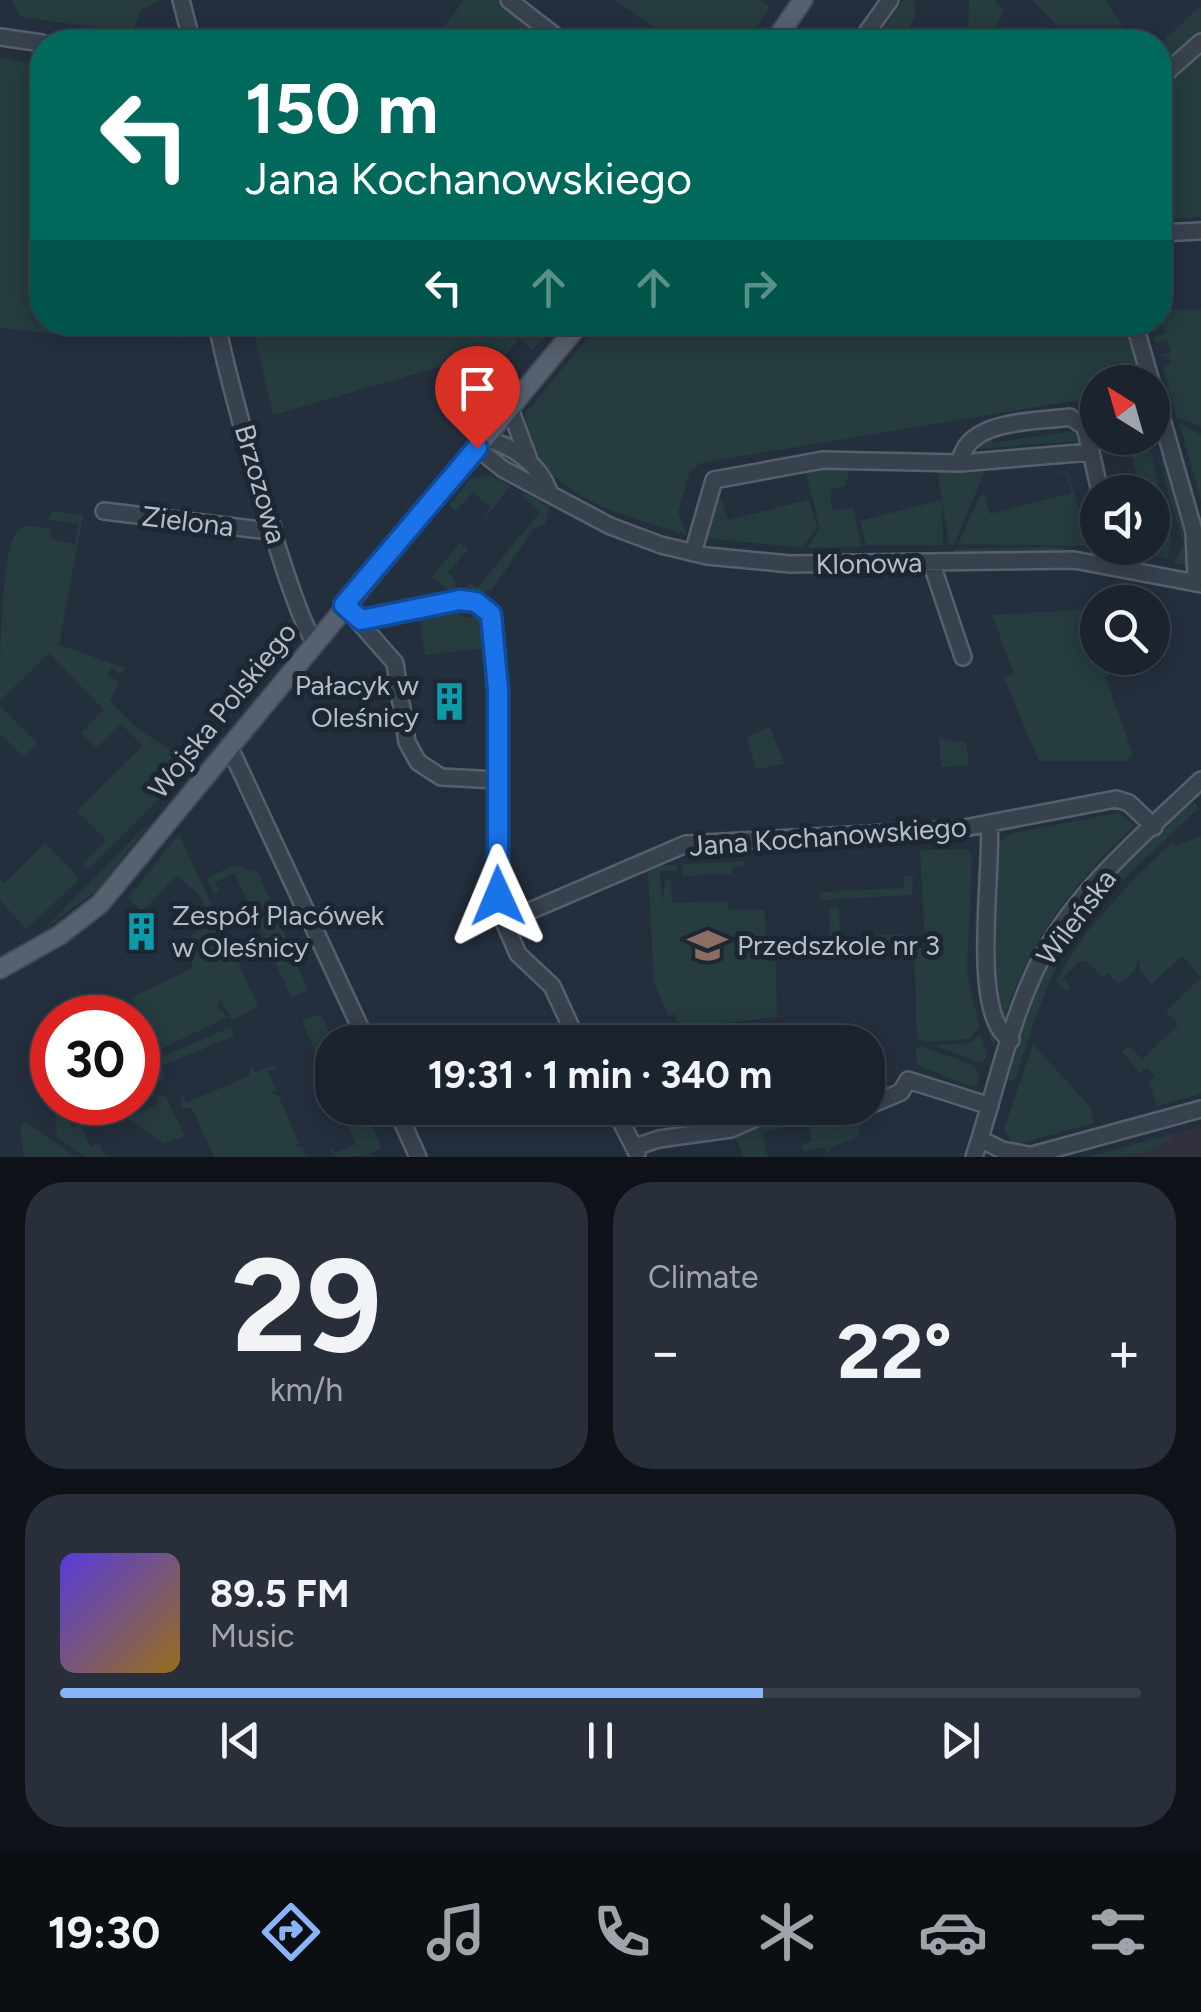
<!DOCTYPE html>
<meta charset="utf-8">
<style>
:root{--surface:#1b232e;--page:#282f3a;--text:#f1f3f6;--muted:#a0a4aa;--line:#39404a;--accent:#8ab4f8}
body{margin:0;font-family:Figtree,sans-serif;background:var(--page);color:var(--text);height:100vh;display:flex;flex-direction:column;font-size:38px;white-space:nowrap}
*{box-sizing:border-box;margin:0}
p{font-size:32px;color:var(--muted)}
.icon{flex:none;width:55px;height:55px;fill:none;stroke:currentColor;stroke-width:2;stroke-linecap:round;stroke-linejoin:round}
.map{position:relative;height:1157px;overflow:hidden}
.panel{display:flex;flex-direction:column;gap:25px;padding:25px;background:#0f1319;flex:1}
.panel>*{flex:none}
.guide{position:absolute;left:30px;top:30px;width:1142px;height:305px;border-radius:40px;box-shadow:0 5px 25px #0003,0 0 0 2px var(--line);background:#00695c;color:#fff;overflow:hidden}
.needle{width:65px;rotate:323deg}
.fabs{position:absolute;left:1080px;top:365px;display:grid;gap:20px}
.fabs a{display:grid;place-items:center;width:90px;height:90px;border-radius:50%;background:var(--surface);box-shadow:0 5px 25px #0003,0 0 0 2px var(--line);font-size:50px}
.speed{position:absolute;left:30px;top:995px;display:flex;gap:20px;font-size:50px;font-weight:700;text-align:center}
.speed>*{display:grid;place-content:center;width:130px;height:130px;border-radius:50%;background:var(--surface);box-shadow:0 5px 25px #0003,0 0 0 2px var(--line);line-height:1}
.speed .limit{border:15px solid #d22;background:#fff;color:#111}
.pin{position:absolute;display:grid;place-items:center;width:85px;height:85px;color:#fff;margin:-102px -42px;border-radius:50% 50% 50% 0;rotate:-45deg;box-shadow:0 0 10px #0007}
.pin .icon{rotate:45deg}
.me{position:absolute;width:110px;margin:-55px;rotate:359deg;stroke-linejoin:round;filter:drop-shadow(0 0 8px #0008)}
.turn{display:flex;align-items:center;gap:35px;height:210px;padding:0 50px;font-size:45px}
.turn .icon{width:130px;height:130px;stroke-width:2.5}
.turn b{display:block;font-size:70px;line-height:85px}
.lanes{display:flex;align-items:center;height:95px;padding:0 50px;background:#0003;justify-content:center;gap:50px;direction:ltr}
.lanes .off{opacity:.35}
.big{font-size:75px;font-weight:700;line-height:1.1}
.panel .card{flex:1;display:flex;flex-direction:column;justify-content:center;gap:15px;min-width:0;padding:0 35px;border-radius:40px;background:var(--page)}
.panel .dial{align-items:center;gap:0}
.dial b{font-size:130px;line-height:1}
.song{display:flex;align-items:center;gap:30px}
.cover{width:120px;height:120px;border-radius:15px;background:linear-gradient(135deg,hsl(250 70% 55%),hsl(40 70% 35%))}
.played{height:10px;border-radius:5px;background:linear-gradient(90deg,var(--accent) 65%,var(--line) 65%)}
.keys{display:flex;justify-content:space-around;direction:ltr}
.heat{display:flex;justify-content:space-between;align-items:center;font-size:55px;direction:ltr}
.panel .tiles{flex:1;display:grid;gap:25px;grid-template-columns:1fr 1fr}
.card:last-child{grid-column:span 2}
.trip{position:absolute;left:315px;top:1025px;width:570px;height:100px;border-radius:40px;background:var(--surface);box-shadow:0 5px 25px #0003,0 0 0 2px var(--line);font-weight:700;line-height:100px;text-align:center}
.dock{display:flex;height:160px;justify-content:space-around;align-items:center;background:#0b0e12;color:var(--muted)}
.dock .icon{width:70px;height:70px}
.dock .on{color:var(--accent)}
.dock b{font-size:45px;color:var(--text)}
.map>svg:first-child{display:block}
.medical{fill:#32303f}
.green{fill:#263c3f}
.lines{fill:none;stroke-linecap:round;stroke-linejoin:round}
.minor-casing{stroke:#565f6c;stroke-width:20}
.major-casing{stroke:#414a57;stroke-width:22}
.minor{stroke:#38414e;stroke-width:15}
.major{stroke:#56606e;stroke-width:18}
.route-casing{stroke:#114b97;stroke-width:25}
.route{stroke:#1a73e8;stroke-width:18}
.labels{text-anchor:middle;stroke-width:10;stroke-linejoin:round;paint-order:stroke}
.street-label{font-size:28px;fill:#b4bcc9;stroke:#1d2633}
.poi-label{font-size:28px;fill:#b4bcc9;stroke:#1d2633;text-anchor:start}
</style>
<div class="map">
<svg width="1201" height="1157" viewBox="0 0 1201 1157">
<rect width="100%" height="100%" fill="#242f3e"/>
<!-- medical -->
<path class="medical" d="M1201,1126V1157H1087L1176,1133Z"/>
<!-- green -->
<path class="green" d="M11,0H160L141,10L132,32L21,17Z
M464,0H498L555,42H433Z
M614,0H760L770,7L747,42H657L663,33Z
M903,0H914L916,14L902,42H874Z
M969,0H994L1004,10L993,36L980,42H950L939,27H947L948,37H968Z
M1032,0H1105L1123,26L1056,25Z
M1201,6V35L1160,72V44Z
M1201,55V217L1160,219V91Z
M0,58L42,64V322L193,323L182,338L72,327L70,336L0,328Z
M1160,309L1201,310V426L1177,418L1163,367L1171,363L1169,357L1159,356L1171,352L1167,340L1156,343L1154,337L1165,333L1162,323H1150L1160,322Z
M252,323V322L556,323L532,351L520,337L497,367L481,355L273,415Z
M600,323H1126L1147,382H1098L1097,422L1094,423L1085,399L701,463L690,471L678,512L687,535C621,513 533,498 525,414Z
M1152,401L1188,528L1185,565L1174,563L1184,544L1166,485Z
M1179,423L1201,435V500Z
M1075,424L1083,445L1079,449L1077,441L975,449L972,457L971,449L991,434L993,443L1073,431Z
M1126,438H1148L1159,490L1153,494L1142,492Z
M824,465L851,467L845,486L830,489L832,510L853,508L862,547L807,548L820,528L805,468Z
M987,466L954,545H949L937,469Z
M1067,471L1092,546L958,544L980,496L984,494L990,514L1071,493L1067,473L1056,474Z
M488,475L510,486L482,522L490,507L473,492L456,511L449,505L471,478Z
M802,479L817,527L803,548L705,538L714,499L722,500L728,520L807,500Z
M525,493L550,507L545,524L533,529L492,590L464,593L469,582L477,588L540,512L523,497Z
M1159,493L1171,535L1168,559L1121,552L1118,548H1152L1153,498Z
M942,500L943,545H866L860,521Z
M52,511L83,515L59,645L125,668L121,674L112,668L107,675L119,683L110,701L136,727L192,766L88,870L82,864L106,840L77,811L143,746L121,724L96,748L81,733L104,710L49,653L0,701C0,668 0,549 18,530C27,523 38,527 49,528L51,539L75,544L78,524L48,520Z
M460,543L468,549L448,573L455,580V590L449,591L431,577Z
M1056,547L1160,565L1159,569L1082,555L955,554V549Z
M1092,609L1097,626L1098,658H1109L1114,673L1105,677L1133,754L1127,761H1039L1004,678L1014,674L992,615Z
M454,612L469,618L483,612L493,647L425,655L420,620L412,619Z
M0,705L37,743L24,757L0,734Z
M770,727L784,764L756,769L747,737Z
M939,738L966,743L969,765L941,767Z
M1194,802L1199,808C1153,853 1099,895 1066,950C1042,990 1030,1036 1015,1080H1005C1017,1044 1026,1005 1043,971C1072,912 1141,836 1194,802Z
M1118,813L1135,825C1070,888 1030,937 1002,1024C987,986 983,879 999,842L1014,833Z
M156,816L96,891L43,930Z
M179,834L258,1006L233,1020L216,994L220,1004L216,1007L228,1017L156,1051L157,1033L152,1034L148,1054L138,1034V1018L128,1017L120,1002L127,1010L133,1007L137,1011L131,998L193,968C183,943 190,932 212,918L201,897L177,875L142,912L128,898Z
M1201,836V977L1182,956L1152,984L1139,969V958L1135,971L1118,984L1108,973L1103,977L1087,961L1079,962L1063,978L1071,988L1067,992L1056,981C1086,925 1127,886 1172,843L1176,846Z
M45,843L80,879L26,929L0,900V879L5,883Z
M988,845L985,912L997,1034L994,1047C967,984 976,917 979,849Z
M968,849L972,859L967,970L979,1028L968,1039L926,1042L917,1038L914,949L925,948L920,850Z
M744,861V866L732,867V874L683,876L681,864Z
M234,865L258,872L308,990L291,997L235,874L215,882L219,892L213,893L207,878Z
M659,865H677L678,870L660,871L662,904L665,880L671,879L672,903L727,901L728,909L764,910L767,943H757V948H766L767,962L776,961L777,1017L680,1028L674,1014L668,1016L654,982L648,872Z
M913,875L912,895L820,900L819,892L904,888V876Z
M839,907L840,937L902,934L903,948L882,949L881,944L831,946L829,908Z
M1201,978V1094L1157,1106L1149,1083L1155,1077L1147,1068L1140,1073L1122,1052L1128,1046L1142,1059L1178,1025L1166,1011Z
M321,1014L334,1042L332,1091L302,1021Z
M758,1025L759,1042H742L738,1035L721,1042H687L692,1036L684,1038L681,1032Z
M231,1027L234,1036L161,1066L165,1078L157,1082L148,1063Z
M981,1034L987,1056L982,1063L933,1045L971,1043Z
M1033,1044L1090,1107L1094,1123L1015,1145L1004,1129Z
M923,1047L973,1065L979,1073L977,1084L973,1087L917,1065L916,1048Z
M251,1065L256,1072L275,1065L278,1070H267L276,1090L271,1093L278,1095L299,1143L294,1147H312L302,1148L306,1157H214L192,1108H181L183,1094L186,1103L249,1076Z
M165,1095L185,1136L164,1144L127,1118L159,1103L157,1097Z
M60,1103L72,1127L80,1124L91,1147L100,1144L106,1157H86L57,1137L55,1106Z
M340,1108H363L382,1148C367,1157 352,1157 334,1157L329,1147L337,1153L356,1144Z
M790,1108H832L831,1115L861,1122L858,1137L829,1148L832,1157L824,1147L803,1152L801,1145L812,1141L807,1121L762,1133L768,1157H744L735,1137L726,1140L724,1136Z
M25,1121L75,1157H24L20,1127Z
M1176,1133C1154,1157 1119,1157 1087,1157Z"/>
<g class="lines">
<defs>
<path id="minor" d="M181,0L192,42
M509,0L563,42
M0,37L42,43
M860,42L890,0
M1160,78L1201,42
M1160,233L1201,231
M217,322C222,362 294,622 314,640
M1134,322L1194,531L1196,583
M510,409L528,457
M485,439C512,445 539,464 549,491
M477,448L503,469L610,526L661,545L707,556L790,564L1074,560L1201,584
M960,463C966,418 1037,422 1070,417L1085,427L1091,452
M104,511L261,530L273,527
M693,553L714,480L823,460L960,463L1091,452L1100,492
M931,562L963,657
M344,605L395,663L407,742L418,762L441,777L497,780
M361,621L459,600L475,602L491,614L498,691L499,910L518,954L552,986L578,1042
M229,746L367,1042
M989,823C994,869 968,1016 1011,1040
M504,922L686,844L959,829L1116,799L1129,803L1154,827
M868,1106L901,1092L908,1080L990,1106
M396,1108L418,1157
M614,1108L637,1153
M980,1139L1002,1150L1029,1155
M635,1147L659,1139L731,1129L779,1108
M974,1157C996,1091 1010,1017 1043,955C1080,887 1145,833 1201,780
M1025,1157L1201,1109"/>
<path id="major" d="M774,42L803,0
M0,969L60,935L100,904L581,322"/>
</defs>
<!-- minor casing -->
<use href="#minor" class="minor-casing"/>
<!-- major casing -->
<use href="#major" class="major-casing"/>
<!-- minor -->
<use href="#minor" class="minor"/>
<!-- major -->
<use href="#major" class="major"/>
</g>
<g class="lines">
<defs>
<path id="route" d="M477,448L344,605L361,620L460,600L476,602L491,614L498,690V896"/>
</defs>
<!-- route casing -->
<use href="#route" class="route-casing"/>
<!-- route -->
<use href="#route" class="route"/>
</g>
<!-- icons -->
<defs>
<symbol id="building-bare" viewBox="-9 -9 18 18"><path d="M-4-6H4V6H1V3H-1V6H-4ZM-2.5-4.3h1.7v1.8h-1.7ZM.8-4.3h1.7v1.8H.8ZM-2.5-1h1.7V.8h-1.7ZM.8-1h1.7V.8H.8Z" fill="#0f9aa8" stroke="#1d2633" stroke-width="2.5" paint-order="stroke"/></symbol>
<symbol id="school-bare" viewBox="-9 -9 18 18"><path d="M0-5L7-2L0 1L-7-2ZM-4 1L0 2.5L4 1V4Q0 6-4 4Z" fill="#8d6e63" stroke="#1d2633" stroke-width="2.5" paint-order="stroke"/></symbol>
</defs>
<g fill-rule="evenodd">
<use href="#building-bare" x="422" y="674" width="55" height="55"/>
<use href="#building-bare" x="114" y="904" width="55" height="55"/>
<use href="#school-bare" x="680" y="918" width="55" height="55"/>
</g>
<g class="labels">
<!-- street labels -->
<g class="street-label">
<text transform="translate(261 484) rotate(74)" y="10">Brzozowa</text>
<text transform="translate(188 521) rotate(7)" y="10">Zielona</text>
<text transform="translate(869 563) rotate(-1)" y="10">Klonowa</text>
<text transform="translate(222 710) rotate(-51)" y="10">Wojska Polskiego</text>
<text transform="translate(828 836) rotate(-4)" y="10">Jana Kochanowskiego</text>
<text transform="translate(1076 917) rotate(-53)" y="10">Wileńska</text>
</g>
<!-- poi labels -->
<g class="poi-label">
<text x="419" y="695" text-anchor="end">Pałacyk w<tspan x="419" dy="32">Oleśnicy</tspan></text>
<text x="172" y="925">Zespół Placówek<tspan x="172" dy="32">w Oleśnicy</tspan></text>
<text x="737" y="955">Przedszkole nr 3</text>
</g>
</g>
</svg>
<div class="fabs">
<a><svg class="needle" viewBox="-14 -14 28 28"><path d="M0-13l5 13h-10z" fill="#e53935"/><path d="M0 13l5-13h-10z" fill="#a0a4aa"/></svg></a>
<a><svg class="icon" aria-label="sound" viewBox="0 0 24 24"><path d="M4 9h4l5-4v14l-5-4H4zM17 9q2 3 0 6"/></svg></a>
<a><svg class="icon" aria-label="search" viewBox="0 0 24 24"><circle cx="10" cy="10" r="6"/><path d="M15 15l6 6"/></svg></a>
</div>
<div class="speed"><div class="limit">30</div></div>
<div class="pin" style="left:477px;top:448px;background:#d93025"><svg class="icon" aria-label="arrive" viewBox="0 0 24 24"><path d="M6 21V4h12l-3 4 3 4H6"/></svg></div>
<svg class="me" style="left:498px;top:896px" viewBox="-20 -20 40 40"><path d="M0-17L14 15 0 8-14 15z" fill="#1a73e8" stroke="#fff" stroke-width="4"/></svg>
<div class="trip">19:31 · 1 min · 340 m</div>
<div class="guide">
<div class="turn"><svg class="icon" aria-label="left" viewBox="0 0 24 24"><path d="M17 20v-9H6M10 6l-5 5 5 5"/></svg><div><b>150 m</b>Jana Kochanowskiego</div></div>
<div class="lanes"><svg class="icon" aria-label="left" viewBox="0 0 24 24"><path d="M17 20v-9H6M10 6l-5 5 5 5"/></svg><svg class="icon off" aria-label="ahead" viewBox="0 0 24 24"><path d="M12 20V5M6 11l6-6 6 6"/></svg><svg class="icon off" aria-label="ahead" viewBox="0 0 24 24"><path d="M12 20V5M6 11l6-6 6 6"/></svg><svg class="icon off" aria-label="right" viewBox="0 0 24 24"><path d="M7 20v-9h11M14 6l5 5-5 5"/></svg></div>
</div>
</div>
<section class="panel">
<div class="tiles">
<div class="card dial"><b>29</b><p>km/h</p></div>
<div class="card"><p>Climate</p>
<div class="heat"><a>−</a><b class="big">22°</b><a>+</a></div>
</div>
<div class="card">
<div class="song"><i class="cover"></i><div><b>89.5 FM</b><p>Music</p></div></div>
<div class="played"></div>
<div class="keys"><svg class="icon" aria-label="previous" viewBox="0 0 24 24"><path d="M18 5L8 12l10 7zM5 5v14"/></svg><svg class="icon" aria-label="pause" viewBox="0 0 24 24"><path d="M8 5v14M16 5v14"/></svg><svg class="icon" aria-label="next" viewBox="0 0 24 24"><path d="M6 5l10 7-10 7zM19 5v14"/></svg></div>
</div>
</div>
</section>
<nav class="dock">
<b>19:30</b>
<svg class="icon on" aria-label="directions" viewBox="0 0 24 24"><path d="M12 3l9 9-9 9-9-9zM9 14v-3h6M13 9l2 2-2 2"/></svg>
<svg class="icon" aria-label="music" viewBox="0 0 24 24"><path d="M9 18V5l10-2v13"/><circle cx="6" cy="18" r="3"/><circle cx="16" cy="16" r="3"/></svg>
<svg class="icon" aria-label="phone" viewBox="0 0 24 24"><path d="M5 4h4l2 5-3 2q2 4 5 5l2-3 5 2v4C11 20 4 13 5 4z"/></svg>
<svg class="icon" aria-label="climate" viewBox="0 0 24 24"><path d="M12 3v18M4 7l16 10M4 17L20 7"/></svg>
<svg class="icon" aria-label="car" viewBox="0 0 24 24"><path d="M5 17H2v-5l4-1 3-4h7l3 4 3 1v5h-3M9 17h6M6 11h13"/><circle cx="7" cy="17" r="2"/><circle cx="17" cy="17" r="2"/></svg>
<svg class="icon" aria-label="filters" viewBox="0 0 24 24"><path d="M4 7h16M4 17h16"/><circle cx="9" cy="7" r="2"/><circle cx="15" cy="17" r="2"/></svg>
</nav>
